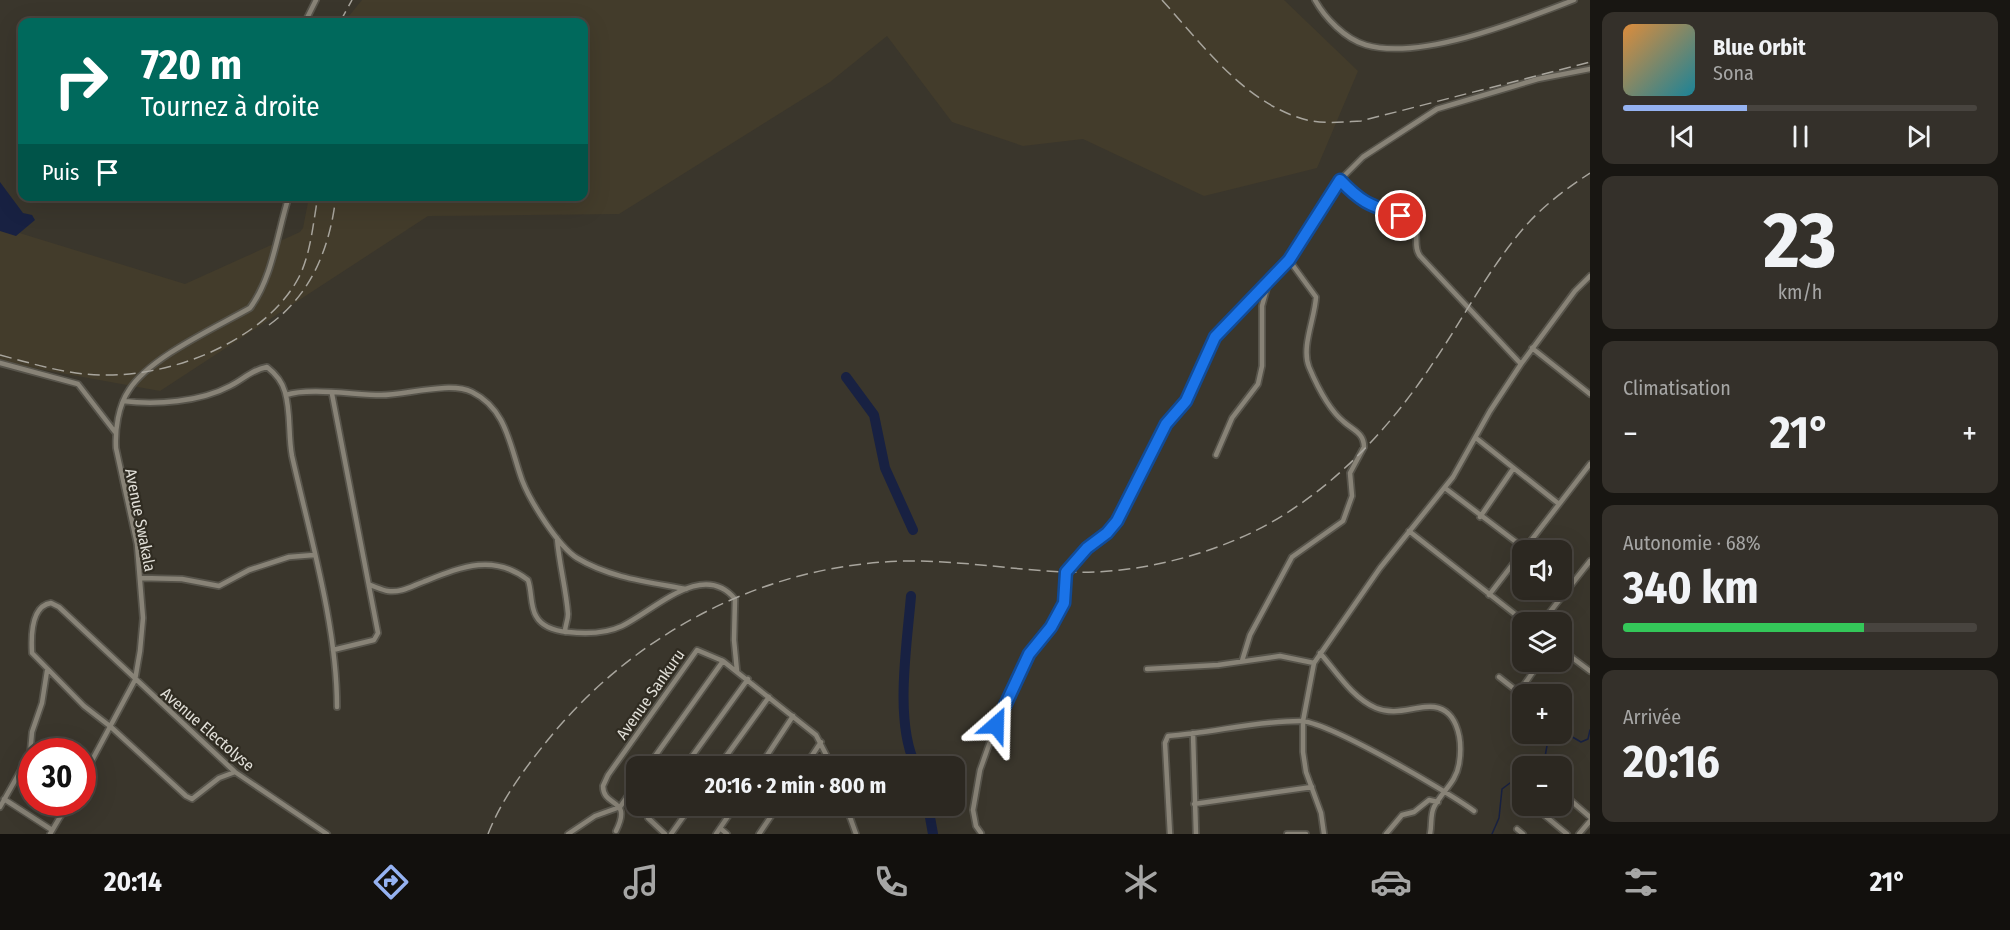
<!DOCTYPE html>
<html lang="fr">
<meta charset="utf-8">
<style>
:root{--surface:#2c2821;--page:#34302a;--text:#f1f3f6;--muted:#a6a6a5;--line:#48443f;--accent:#95b2f1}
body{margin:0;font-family:"Fira Sans Condensed",sans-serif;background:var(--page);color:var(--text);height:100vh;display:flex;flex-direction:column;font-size:22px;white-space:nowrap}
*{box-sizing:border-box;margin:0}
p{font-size:20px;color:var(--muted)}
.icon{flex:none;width:33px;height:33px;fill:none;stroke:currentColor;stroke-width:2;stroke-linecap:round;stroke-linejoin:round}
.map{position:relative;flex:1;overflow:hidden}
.side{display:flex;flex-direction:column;gap:12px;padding:12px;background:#181612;width:420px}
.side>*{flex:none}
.guide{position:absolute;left:18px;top:18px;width:570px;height:183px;border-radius:12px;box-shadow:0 6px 24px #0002,0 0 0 2px var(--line);background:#00695c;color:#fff;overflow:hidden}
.tools{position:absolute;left:1512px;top:540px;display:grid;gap:12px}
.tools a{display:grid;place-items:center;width:60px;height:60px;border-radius:12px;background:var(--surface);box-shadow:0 6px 24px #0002,0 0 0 2px var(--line);font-size:30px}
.speed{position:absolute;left:18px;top:738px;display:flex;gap:12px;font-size:30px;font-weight:700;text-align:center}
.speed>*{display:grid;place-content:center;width:78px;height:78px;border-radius:50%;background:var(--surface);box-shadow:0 6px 24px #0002,0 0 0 2px var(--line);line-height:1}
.speed .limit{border:9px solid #d22;background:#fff;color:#111}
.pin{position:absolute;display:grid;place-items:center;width:51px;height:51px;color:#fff;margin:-26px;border:3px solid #fff;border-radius:50%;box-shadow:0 2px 6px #0007}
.me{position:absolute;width:66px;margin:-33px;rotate:25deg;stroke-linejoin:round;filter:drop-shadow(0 0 4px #0008)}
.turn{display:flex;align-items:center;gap:21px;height:126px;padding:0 24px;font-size:27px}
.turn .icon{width:78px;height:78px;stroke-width:2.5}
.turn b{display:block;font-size:42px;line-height:51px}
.then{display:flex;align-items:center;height:57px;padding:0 24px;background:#0003;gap:12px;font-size:22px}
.big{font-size:45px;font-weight:700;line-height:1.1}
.side .card{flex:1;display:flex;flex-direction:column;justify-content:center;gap:9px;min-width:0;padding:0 21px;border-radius:12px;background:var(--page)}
.side .dial{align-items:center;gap:0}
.dial b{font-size:78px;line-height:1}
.song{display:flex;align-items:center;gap:18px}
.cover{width:72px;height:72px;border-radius:9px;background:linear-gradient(135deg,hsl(30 70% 55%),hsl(190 70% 35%))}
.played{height:6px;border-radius:3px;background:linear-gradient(90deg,var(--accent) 35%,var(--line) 35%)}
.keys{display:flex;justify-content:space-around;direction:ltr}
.heat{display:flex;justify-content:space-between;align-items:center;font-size:33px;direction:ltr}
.charge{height:9px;border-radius:4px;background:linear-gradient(90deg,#34c759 68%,var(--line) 0)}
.trip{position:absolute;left:626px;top:756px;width:339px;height:60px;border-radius:12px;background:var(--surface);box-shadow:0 6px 24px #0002,0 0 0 2px var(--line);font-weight:700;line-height:60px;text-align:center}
.menu{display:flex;height:96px;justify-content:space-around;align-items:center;background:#12100d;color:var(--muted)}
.menu .icon{width:42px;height:42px}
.menu .on{color:var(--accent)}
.menu b{font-size:27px;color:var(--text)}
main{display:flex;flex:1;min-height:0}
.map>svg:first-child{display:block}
.built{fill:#433c2b}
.water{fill:#182142}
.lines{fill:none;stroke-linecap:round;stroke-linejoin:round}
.stream{stroke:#182142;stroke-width:1.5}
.river{stroke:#182142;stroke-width:10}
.minor-casing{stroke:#57544b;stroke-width:8}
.minor{stroke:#888377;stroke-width:4.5}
.rail{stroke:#a8a59d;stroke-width:1.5;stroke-dasharray:12 6;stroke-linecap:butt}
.route-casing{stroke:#114b97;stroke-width:15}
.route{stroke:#1a73e8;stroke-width:10}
.labels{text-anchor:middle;stroke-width:4.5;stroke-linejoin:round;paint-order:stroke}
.street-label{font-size:16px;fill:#e2e0d9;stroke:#302c22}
</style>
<main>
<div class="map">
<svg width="1590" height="834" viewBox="0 0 1590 834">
<rect width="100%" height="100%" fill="#3a362c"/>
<!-- built -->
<path class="built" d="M362,0H1284L1358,71L1317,168L1204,196L1083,139L1023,146L952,122L887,36L830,82L619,214L428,216L160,391L0,362V227L185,284L300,232L303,228L309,197L584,196V22H344Z"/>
<!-- water -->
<path class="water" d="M0,182L23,213L32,215L35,220L16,236L0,231Z"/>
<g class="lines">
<!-- stream -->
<path class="stream" d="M1562,731L1581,742L1588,739L1590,730
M1532,766L1545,757L1549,734
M1492,834L1499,818L1502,789L1522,774"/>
<!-- river -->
<path class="river" d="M846,377L874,415L885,468L913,530
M911,596C907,644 894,723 916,766
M928,806L933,834"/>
<defs>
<path id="minor" d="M1315,0C1325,18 1345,39 1366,45C1421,61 1522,20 1574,0
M305,22L316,0
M1340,180C1350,190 1359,202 1372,207C1384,213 1400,212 1411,222C1421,231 1412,246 1420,256L1521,364
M1532,348L1590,394
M0,363L78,384L115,432
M332,394L378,633L374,640L333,650
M286,395C309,387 355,395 381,395C406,395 450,381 472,392C507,409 510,447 522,480C530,501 558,546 577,558C610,578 649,582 686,589
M123,401C156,405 200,402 230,386C244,379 251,370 267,367C276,374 282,381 285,392C291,412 288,435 292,456C310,536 337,626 337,707
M1476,438L1559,504
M1216,455L1232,418L1258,384L1262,366V306L1268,284
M1445,488L1524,548
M1480,517L1513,469
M1409,531L1525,622
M557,538C559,564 566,588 568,614C568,621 565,625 565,632
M141,578L182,579L219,586L249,570L289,557L314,555
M370,585C376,587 382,590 388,591C401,593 412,586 423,582C461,567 493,553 528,580C532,591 530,606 536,616C542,627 556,631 568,632C586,634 605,634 622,626C655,610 703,560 735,599L734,640L737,671
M1489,595L1590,464
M1542,622L1590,561
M1562,650L1590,671
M1320,653C1336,671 1352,698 1376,708C1393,715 1407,709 1425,707C1458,703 1463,740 1459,764C1456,783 1442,791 1434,807C1430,815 1432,825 1430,834
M1242,661L1250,635L1292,557L1343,521L1352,496L1350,473L1364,447C1364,433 1353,430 1344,422C1328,409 1317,386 1309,367C1301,347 1315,318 1316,297L1289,260
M1147,669L1218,665L1280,656L1314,663
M1499,677L1522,695
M1519,692L1540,662
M1193,733L1196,834
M648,766L723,661
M685,766L748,679
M719,766L769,697
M760,766L793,716
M805,766L821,742
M235,772L219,778L192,799L186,796L111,727L84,706L32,653C31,636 31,606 51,603L59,607L235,772L327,834
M82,779L135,680L140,651L143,618L137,544L116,448C115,430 118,406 129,390C150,357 215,328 250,308C273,277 277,233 289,196
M1568,798L1590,817
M4,799L52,830
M1194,804L1312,787
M656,806L648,818L665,834
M846,806L856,834
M0,807L30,754L32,732L42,703L47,671
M1544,815L1567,834
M720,828L727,834
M1517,829L1523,834
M616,831C633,797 603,808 603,786L608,775L697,650L723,661L816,735L832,766
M981,833L976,826L973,810L980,770L996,725L1029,654L1051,627L1064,603L1066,572L1087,548L1107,533L1117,521L1166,424L1186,401L1215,337L1289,260L1340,180L1363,157L1437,109L1538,79L1590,69
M50,834L69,802
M568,834L595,816L620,807L636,784
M671,834L691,806
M716,834L735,806
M759,834L778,806
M1170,834L1165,743L1168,736C1212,733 1256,721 1300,721C1328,721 1448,792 1474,811
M1287,834H1306
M1324,834L1321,813L1306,772L1303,752V721L1314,663L1380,568L1453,477L1490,411L1521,364L1575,291L1590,276
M1386,834L1402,815L1414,812L1429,800L1438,802
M1579,834L1590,821"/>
</defs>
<!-- minor casing -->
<use href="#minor" class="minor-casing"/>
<!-- minor -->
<use href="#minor" class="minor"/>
<!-- rail -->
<path class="rail" d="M1162,0C1200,42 1241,98 1297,117C1318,125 1340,122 1361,121L1590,62
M340,22L352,0
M414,22L425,18
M269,325C312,294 330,247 336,196
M0,355C34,364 68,375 103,375C172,377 266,340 299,277C311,253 313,223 318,196
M488,834C500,803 522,772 543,746C633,631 773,559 920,561C969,562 1017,570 1065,572C1127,575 1197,559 1253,532C1328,495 1388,431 1433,363C1465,316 1492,262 1531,220C1548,202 1569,187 1590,173"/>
</g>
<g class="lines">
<defs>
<path id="route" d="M996,725L1029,654L1051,627L1064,603L1066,572L1087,548L1107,533L1117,521L1166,424L1186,401L1215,337L1289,260L1340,180C1363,204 1370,205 1401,216"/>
</defs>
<!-- route casing -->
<use href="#route" class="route-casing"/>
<!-- route -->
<use href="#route" class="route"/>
</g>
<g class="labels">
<!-- street labels -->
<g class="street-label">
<text transform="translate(141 520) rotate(79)" y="6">Avenue Swakala</text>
<text transform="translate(650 694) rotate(-55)" y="6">Avenue Sankuru</text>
<text transform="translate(208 729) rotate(41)" y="6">Avenue Electolyse</text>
</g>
</g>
</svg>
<div class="tools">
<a><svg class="icon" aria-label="sound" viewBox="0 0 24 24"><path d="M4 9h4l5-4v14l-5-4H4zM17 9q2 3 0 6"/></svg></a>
<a><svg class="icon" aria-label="layers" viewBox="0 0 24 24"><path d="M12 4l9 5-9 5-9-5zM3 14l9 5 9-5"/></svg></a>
<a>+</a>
<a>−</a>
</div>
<div class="speed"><div class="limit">30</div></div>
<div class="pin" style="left:1401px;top:216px;background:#d93025"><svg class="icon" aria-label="arrive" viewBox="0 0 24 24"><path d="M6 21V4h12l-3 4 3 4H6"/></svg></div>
<svg class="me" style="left:996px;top:725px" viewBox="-20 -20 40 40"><path d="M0-17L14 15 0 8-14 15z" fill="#1a73e8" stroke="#fff" stroke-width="4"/></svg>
<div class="trip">20:16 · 2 min · 800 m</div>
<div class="guide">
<div class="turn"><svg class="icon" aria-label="right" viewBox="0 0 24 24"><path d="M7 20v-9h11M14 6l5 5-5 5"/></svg><div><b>720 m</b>Tournez à droite</div></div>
<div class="then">Puis<svg class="icon" aria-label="arrive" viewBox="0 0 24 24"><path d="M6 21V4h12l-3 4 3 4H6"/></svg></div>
</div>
</div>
<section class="side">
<div class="card">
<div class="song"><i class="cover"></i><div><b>Blue Orbit</b><p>Sona</p></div></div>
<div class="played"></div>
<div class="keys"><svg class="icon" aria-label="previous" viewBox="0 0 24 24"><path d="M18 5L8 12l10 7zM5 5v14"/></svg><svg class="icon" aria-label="pause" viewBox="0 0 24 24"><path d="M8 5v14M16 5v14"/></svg><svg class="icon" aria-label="next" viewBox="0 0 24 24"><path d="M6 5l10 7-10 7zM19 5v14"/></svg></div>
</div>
<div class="card dial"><b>23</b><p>km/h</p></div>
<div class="card"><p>Climatisation</p>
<div class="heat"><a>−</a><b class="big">21°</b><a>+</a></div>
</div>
<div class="card"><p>Autonomie · 68%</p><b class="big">340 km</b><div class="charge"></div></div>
<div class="card"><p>Arrivée</p><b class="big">20:16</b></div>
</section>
</main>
<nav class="menu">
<b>20:14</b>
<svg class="icon on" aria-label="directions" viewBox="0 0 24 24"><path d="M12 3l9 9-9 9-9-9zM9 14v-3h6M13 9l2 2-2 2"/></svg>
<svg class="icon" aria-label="music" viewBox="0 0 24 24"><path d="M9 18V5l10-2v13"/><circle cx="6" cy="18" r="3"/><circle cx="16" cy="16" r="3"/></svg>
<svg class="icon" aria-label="phone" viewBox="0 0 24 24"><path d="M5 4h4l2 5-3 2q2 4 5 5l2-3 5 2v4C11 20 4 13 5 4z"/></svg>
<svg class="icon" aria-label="climate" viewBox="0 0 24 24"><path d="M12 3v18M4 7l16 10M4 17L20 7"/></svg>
<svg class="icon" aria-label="car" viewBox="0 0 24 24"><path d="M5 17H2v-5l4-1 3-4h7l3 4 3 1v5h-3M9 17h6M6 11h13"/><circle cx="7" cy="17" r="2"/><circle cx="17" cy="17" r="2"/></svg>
<svg class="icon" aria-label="filters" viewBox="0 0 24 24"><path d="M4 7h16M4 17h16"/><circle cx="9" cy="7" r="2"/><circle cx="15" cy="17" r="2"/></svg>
<b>21°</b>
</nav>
